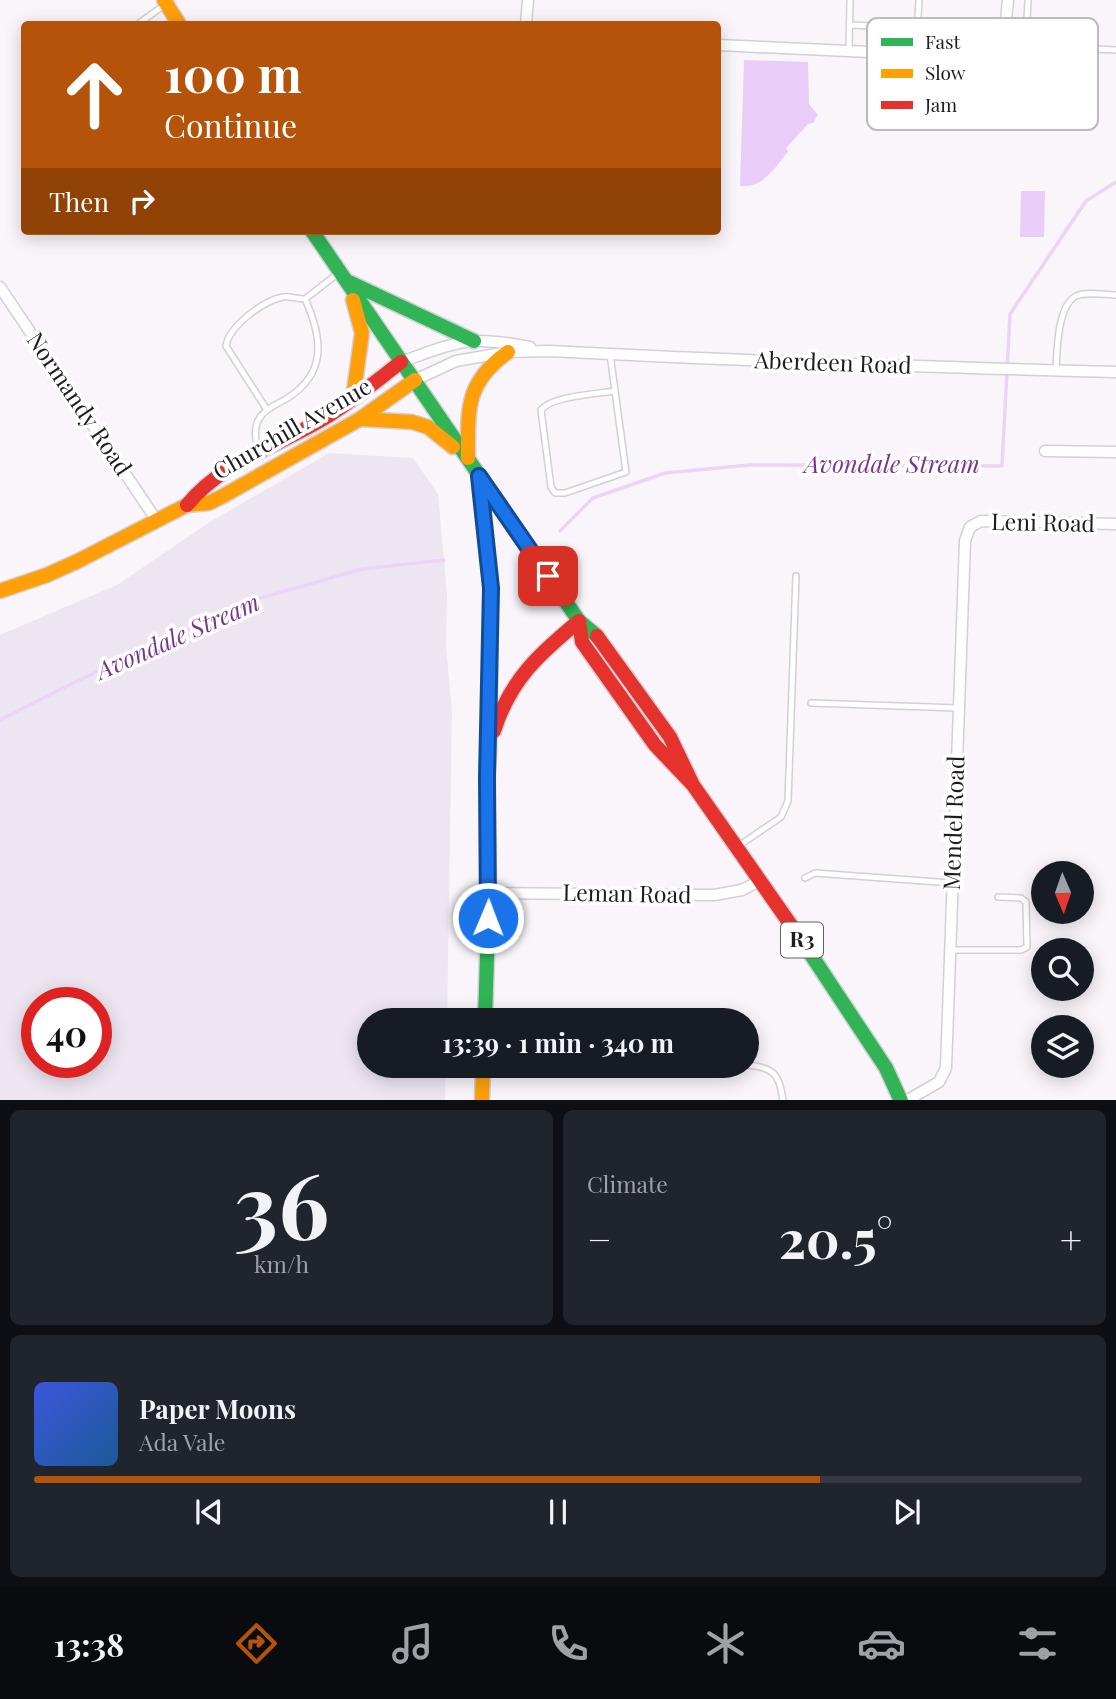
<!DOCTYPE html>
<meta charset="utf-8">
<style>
:root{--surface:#171b24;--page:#20242c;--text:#f1f3f6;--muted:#9ea1a6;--line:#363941;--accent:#b45309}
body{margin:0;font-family:"Playfair Display",serif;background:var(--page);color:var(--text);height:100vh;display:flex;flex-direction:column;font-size:26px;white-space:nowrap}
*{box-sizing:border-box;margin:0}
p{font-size:23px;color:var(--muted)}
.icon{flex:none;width:38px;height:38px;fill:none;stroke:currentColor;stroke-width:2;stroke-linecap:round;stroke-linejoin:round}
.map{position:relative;height:1100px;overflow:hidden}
.panel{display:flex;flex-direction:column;gap:10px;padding:10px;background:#0d0f14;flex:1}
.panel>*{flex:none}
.hud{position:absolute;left:21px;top:21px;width:700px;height:214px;border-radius:7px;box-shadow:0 4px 18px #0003;background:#b45309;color:#fff;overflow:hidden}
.needle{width:46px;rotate:178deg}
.fabs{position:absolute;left:1031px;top:861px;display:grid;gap:14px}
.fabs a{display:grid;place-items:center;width:63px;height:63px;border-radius:50%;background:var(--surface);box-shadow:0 4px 18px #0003;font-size:35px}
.speed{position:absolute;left:21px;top:987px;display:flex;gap:14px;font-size:35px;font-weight:700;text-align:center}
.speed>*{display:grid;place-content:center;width:91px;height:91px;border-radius:50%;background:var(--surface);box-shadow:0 4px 18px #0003;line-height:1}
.speed .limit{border:10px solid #d22;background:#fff;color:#111}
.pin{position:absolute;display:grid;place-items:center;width:60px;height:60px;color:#fff;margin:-30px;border-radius:14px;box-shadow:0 4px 10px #0006}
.me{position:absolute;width:77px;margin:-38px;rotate:1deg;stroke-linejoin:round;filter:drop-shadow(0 0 5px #0008)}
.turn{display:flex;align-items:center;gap:24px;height:147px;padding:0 28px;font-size:32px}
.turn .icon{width:91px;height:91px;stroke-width:2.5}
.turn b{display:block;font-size:49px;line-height:60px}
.then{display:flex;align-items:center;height:66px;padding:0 28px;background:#0003;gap:14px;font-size:26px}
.big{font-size:52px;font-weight:700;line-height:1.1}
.panel .widget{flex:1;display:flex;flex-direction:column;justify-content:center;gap:10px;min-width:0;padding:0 24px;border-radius:10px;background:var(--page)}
.panel .dial{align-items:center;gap:0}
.dial b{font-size:91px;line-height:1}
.song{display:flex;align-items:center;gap:21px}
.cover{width:84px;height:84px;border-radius:10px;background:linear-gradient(135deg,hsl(230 70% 55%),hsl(210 70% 35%))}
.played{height:7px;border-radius:4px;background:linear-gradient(90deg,var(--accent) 75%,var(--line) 75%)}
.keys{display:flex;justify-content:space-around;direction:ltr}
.heat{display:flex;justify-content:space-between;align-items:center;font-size:38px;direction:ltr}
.panel .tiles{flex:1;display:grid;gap:10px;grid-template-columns:1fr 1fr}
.widget:last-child{grid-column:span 2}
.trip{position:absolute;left:357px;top:1008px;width:402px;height:70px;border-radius:35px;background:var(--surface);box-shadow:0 4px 18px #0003;font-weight:700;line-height:70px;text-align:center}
.tabs{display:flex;height:112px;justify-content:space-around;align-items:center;background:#090b0e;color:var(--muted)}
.tabs .icon{width:49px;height:49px}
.tabs .on{color:var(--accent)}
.tabs b{font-size:32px;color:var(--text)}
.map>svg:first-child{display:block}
.built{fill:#ede6f1;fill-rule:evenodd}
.green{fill:#eaccf8}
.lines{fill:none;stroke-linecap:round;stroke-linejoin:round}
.stream{stroke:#ecd4f8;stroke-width:3.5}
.lane-casing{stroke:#d3d0d5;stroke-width:8}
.street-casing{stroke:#d3d0d5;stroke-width:13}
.fast-casing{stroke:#d3d0d5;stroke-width:17}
.slow-casing{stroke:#d3d0d5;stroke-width:17}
.jam-casing{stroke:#d3d0d5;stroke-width:17}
.lane{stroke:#fefefe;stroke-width:5}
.street{stroke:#fefefe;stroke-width:10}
.fast{stroke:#30b455;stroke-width:14}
.slow{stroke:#ff9f0a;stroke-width:14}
.jam{stroke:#e5322d;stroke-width:14}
.route-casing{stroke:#114b97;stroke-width:18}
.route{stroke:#1a73e8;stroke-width:12}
.labels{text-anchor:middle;stroke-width:7;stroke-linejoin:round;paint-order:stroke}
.shield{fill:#fff;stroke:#626063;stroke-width:2}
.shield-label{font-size:21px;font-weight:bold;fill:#1f1c20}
.street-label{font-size:23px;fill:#1f1c20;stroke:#fff}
.water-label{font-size:24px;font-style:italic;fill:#773492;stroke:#fff}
.key{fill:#fff;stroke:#bcbbbc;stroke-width:2}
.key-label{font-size:19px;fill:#1f1c20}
</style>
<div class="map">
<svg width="1116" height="1101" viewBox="0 0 1116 1101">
<rect width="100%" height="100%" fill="#f9f5fb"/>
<!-- built -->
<path class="built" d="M329,453L413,458L438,494L447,595L446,647L452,711L447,1020H369V1066H446L445,1100H0V635L117,585L210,522ZM37,1003H96V1062H37Z"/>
<!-- green -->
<path class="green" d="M744,60L808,62L809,104L818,115L813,123L808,124L786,148L788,152C774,168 764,188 740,186Z
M1021,191H1045L1044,237H1020Z"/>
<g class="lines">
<!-- stream -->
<path class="stream" d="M560,531L593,498L665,473L750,465L1002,466L1010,314L1086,201L1116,182
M0,720L71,684L247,602L362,569L444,560"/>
<defs>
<path id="lane" d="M1028,0L1026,40L1029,46L1116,50
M138,24L163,6
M850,25L917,28
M849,51L850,0
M916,53L919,0
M610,354L626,472L565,493H555L551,487L541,410C552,396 597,394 615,391
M1056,370C1057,352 1057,306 1076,296C1086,291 1105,295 1116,295
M267,410L226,346C229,326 263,301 283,297C289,296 298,299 305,299
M258,450C256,441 254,432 257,423C261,411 275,405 286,399C327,374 323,339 305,299L336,275
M811,703L958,708
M740,845L781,817L788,801L796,576
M805,878L815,873L952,883
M949,950H1021L1027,947L1026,902L1021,898L998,897
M747,1065C774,1067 780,1075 783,1101"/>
<path id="street" d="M526,24L528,0
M718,45L956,56L988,51L1004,41L1008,0
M0,287L157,521
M401,362C424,354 451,342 475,341C494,340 512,344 530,347
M415,380L456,361L508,352L550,351C739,361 927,367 1116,372
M1045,451L1116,452
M489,893L714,895L742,890L761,880
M906,1101L939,1082L946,1068L965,541L970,527L981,521L1116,524"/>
<path id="fast" d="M312,231L579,621L597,636
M349,282L474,341
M479,478L491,588L489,753
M800,938L886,1068L901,1101
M485,1020L489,893L487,778L489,753"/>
<path id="slow" d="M164,0L179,24
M353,300L362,333L353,398
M360,419L412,422L428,427L453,447
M468,458C468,409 465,383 508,352
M0,591L47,575L78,561L187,505L209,503L223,496L360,419L415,380
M482,1101L483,1066"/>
<path id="jam" d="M187,505C222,462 276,447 323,419C350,403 375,382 401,362
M579,621L582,642L655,745L693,785L800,938
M597,636L670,737L693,785
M494,731C510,680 539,654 579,621"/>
</defs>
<!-- lane casing -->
<use href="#lane" class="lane-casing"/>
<!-- street casing -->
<use href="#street" class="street-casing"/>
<!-- fast casing -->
<use href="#fast" class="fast-casing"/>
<!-- slow casing -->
<use href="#slow" class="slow-casing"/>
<!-- jam casing -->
<use href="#jam" class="jam-casing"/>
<!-- lane -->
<use href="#lane" class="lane"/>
<!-- street -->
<use href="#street" class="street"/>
<!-- fast -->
<use href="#fast" class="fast"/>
<!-- slow -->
<use href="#slow" class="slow"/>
<!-- jam -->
<use href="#jam" class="jam"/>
</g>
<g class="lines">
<defs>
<path id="route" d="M488,918L487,778L491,588L479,476L548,576"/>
</defs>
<!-- route casing -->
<use href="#route" class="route-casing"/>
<!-- route -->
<use href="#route" class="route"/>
</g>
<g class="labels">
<!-- shield labels -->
<rect class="shield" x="781" y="922.5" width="42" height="35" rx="5"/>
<g class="shield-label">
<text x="802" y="947">R3</text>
</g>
<!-- street labels -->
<g class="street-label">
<text transform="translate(833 363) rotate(2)" y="8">Aberdeen Road</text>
<text transform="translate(79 404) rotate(56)" y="8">Normandy Road</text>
<text transform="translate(292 429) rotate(-30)" y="8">Churchill Avenue</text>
<text transform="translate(1043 523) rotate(1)" y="8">Leni Road</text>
<text transform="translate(954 823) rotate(-88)" y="8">Mendel Road</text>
<text transform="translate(627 894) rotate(1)" y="8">Leman Road</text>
</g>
<!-- water labels -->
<g class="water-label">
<text x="892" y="473">Avondale Stream</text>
<text transform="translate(178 637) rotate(-24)" y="8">Avondale Stream</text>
</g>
</g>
<!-- legend -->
<rect x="867" y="18" width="231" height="112" rx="10" class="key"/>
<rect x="881" y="38" width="32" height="8" fill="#30b455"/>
<rect x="881" y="69" width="32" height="9" fill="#ff9f0a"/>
<rect x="881" y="101" width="32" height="8" fill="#e5322d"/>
<g class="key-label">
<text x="925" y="49">Fast</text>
<text x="925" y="80">Slow</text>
<text x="925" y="112">Jam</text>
</g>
</svg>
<div class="fabs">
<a><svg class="needle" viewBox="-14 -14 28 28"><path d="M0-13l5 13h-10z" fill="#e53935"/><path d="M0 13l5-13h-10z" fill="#9ea1a6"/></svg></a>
<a><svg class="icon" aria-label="search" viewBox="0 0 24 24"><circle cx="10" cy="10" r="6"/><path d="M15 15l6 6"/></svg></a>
<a><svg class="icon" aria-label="layers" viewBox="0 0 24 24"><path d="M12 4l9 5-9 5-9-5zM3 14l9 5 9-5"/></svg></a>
</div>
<div class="speed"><div class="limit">40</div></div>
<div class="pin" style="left:548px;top:576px;background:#d93025"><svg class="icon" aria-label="arrive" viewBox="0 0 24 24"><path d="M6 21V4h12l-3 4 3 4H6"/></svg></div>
<svg class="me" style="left:488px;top:918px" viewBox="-20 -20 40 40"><circle r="17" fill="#1a73e8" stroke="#fff" stroke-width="3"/><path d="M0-11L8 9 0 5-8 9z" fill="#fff"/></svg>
<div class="trip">13:39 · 1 min · 340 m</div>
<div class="hud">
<div class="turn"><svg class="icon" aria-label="ahead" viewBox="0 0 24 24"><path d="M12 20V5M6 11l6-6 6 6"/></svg><div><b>100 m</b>Continue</div></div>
<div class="then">Then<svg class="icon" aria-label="right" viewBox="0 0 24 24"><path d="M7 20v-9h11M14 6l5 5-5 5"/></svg></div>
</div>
</div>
<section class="panel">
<div class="tiles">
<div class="widget dial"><b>36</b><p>km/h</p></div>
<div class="widget"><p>Climate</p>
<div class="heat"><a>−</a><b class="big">20.5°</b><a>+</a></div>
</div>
<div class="widget">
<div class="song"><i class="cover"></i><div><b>Paper Moons</b><p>Ada Vale</p></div></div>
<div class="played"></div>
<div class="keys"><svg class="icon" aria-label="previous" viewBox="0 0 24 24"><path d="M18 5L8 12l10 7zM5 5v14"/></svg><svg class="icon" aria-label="pause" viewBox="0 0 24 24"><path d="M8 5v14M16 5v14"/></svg><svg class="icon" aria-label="next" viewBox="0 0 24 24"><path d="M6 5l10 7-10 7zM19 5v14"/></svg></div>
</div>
</div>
</section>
<nav class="tabs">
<b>13:38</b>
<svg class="icon on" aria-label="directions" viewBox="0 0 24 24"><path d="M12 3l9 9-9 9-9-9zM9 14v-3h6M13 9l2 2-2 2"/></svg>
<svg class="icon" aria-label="music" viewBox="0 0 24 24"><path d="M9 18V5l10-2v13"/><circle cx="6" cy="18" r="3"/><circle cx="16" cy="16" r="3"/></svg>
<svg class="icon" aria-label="phone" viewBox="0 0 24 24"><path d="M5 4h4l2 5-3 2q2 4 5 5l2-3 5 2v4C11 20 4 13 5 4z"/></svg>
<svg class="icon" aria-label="climate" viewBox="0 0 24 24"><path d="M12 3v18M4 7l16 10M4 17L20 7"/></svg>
<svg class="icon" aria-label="car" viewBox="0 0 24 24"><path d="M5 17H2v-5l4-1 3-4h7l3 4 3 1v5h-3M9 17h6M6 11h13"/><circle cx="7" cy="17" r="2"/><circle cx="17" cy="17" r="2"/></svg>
<svg class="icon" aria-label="filters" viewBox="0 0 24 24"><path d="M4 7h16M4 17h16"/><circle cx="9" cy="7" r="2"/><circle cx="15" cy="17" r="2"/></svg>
</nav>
